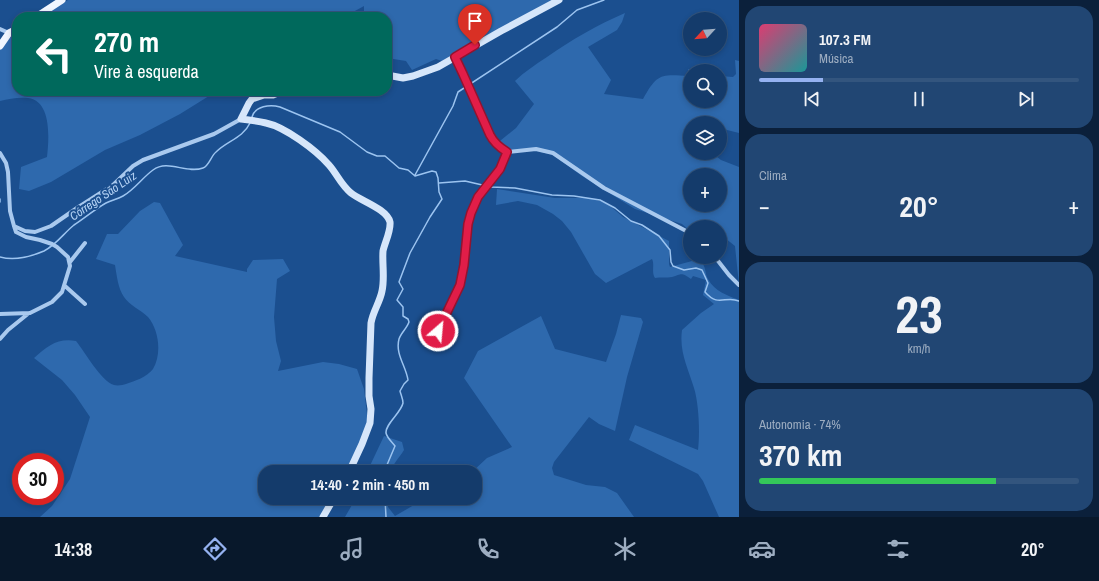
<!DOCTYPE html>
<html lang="pt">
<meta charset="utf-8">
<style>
:root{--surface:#143b6b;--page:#214673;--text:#f1f3f6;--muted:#9dadc1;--line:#33557e;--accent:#95b2f1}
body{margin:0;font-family:"Archivo Narrow",sans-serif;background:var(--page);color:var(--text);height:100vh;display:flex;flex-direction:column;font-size:15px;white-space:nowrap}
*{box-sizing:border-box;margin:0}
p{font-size:13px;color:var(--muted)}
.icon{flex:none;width:22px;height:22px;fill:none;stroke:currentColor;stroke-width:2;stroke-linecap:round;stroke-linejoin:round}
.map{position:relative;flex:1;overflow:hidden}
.drawer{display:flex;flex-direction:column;gap:6px;padding:6px;background:#0b203b;width:360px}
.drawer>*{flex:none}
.guide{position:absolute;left:12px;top:12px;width:380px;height:84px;border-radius:16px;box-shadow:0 2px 6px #0003,0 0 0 1px var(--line);background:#00695c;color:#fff;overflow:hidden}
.needle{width:26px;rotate:244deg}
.tools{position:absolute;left:683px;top:12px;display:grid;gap:8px}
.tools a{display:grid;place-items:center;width:44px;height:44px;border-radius:50%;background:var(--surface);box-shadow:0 2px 6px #0003,0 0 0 1px var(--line);font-size:20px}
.speed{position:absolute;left:12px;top:453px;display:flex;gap:8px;font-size:20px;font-weight:700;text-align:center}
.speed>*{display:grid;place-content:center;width:52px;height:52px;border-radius:50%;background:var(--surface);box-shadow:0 2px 6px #0003,0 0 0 1px var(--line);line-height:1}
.speed .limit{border:6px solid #d22;background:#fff;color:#111}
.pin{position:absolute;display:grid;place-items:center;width:34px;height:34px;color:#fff;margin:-41px -17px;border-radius:50% 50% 50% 0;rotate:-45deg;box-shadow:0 0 4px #0007}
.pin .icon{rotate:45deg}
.me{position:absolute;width:44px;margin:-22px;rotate:27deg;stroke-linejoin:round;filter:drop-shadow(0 0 3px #0008)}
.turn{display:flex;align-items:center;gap:14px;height:84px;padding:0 16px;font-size:18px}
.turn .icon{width:52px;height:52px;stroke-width:2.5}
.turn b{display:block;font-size:28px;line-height:34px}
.big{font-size:30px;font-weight:800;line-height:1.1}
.drawer .card{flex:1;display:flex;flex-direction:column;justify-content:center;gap:6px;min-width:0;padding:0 14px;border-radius:16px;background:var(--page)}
.drawer .dial{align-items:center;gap:0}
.dial b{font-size:52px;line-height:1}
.song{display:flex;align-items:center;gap:12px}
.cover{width:48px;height:48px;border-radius:6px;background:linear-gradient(135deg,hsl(340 70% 55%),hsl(180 70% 35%))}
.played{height:4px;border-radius:2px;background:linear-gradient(90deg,var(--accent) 20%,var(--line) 20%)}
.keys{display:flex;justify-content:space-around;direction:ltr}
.heat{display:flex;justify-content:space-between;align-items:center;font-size:22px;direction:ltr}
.charge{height:6px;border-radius:3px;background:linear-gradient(90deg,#34c759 74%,var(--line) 0)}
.trip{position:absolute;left:258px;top:465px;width:224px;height:40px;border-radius:16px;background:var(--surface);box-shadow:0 2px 6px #0003,0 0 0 1px var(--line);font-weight:800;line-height:40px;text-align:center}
.tab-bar{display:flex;height:64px;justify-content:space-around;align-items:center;background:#08182b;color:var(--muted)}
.tab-bar .icon{width:28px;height:28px}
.tab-bar .active{color:var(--accent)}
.tab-bar b{font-size:18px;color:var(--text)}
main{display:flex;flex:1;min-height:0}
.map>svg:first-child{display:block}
.green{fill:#2e69ad;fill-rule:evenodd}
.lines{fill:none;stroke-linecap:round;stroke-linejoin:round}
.stream{stroke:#9cc4f0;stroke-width:1.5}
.street{stroke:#a9c9ee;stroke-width:4}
.secondary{stroke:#d6e6fa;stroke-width:7}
.primary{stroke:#f0f6ff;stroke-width:7}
.route-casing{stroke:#92132f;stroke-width:10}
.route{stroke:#e11d48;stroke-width:7}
.labels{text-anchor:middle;stroke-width:4;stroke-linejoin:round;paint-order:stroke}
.water-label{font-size:12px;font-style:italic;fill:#b5d3f5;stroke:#1b4f8f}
</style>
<main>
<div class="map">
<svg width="739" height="517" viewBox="0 0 739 517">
<rect width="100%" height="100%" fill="#1b4f8f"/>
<!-- green -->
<path class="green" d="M68,0H559L442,61L436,59L412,70L406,61L387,58V17H364V6L344,17H41Z
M625,13L622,22L617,30L588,47L611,80L604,94L643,99C657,74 660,74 688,76V69L694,71H690V101H720V76L733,77L736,74L735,60L739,61V133L723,129L720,131V123H690V153H712L721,160L739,167V285L735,246L720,234V227H690V231L682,224L635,209L582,176L553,155L532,150L508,151L495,145L516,128L534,104L515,81C524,72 535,65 547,57C571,40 597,25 625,13ZM690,175H720V205H690Z
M17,32V91H217L180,114L140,135L105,150L51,182L29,191L19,189L21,167L47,157C49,139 52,101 28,98C18,97 9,99 0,101V50L10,38Z
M497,189L555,198H589L600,201L609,205L623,217L669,241V264L670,267L692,261L703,264C706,269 705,274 708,279C715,292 727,295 739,300V517H719L703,481L698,474L629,440L635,425L698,450C700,433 699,404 694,388C688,368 679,352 682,330L701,313L714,304L703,295L706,280L693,276L691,279C681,272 682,274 672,277C667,278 660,277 655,278C651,272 655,265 652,259L606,283L595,274L571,232L562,221L553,214L537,205L518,201L496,205Z
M154,202L160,203L183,245L175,256L247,272V269L253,260L283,259L290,271L277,279L274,317L276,341L281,361L278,371L323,362L339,364L357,369L364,389L368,423L347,472H265V498H335L325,517H40L52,506L70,479L90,417L75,395L62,380L34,358C48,346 57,338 76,341C85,352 101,381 114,385C118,386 123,385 126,384C135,381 147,377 153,369C162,354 159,330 148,317C141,310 129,305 124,297C118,288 117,277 115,265L96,259L107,234H118L140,211Z
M621,315L641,318L643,322L627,377L615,431L599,424L589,417L554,462L552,468L554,475L586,485L605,487L617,493L634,517H345L356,498H388V507L395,516L426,498H475V472H472L487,458L512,447L464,378L478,351L541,316L555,349L606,362L616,334Z
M384,436L402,442L404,450C399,458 393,464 390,472H367Z"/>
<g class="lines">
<!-- stream -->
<path class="stream" d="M252,117C255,106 270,104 280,107L340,132L367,152L377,156H385L399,168L408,170L415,176
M415,175L453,106L458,92L557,27L577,10L604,0
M439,183L465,181L491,187L515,188L552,195L574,196L600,200L615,208L631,221L642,225L659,236L670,250L671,262L673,266L684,270L696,268L702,270L708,283L705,292C719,308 725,295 739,301
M0,199V202
M0,257C15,261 30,257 44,251C56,245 64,233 74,225C85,218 95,209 106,203C112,200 118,199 123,196C134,190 142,178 153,170C168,159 186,174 203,168C209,166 211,156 216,152C227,141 243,138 250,123
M384,472L395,446C393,443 387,438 386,433C385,424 401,413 403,403C403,399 401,395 400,391L404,384L408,380C406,366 395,354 399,339C401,333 407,328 409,322L408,319L403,316V307L397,300L403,289L399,282L410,253L430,217L442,199L439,192L438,178L436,172L432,171L415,176
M385,498L386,517"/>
<!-- street -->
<path class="street" d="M0,29L9,33
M455,57L463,74L490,135L494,142L498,147L507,152L536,149L553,153L604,188L690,233
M0,153L6,163L8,172L10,211L14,226L16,232L26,237L40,240L52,244L57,247L68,257L70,266L62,292L52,302L30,313L0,314
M14,226L25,231L35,232L51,226L77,208L113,185L133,166L143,160L214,134L241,119
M715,257L729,275L739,285
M70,262L85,243
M65,286L85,304
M438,331L460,285L464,265L468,224L471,213L479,197L500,169L507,152
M0,339L8,330L29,313"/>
<!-- secondary -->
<path class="secondary" d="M387,75L403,78L413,76L438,67L501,31L559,0
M282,91L273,95H264L252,99L249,103L241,119C250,120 258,121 266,123C285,127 316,150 329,165C337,174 341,185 351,193C361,201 387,209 390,222C391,231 385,242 383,251C382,264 385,278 382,291C380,302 373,311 371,323L369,378V396L371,409L370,423L362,444L349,472
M323,517L334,498"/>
<!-- primary -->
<path class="primary" d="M36,17L62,0
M0,46L9,33L17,29"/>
</g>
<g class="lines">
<defs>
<path id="route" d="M438,331L460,285L464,265L468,224L471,213L478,197L500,169L507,152C499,147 494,143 490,135L463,74L455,57L475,45"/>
</defs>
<!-- route casing -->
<use href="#route" class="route-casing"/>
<!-- route -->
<use href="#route" class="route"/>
</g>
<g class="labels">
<!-- water labels -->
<g class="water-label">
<text transform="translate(103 196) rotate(-34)" y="4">Córrego São Luiz</text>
</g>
</g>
</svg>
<div class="tools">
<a><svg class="needle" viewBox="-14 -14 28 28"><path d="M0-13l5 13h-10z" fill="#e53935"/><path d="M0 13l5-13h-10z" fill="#9dadc1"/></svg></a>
<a><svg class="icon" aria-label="search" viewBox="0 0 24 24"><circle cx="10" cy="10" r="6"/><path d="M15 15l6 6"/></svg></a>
<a><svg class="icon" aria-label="layers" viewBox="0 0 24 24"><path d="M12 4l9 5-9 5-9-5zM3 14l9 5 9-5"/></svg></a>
<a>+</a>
<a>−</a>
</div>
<div class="speed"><div class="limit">30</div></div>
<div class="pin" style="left:475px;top:45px;background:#d93025"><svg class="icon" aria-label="arrive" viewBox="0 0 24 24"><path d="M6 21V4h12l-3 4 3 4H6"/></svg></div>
<svg class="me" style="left:438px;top:331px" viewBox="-20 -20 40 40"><circle r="17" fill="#e11d48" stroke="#fff" stroke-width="3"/><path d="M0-11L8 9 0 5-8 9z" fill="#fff"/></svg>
<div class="trip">14:40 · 2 min · 450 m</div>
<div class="guide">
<div class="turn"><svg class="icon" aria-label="left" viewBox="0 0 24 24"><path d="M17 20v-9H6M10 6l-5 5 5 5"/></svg><div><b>270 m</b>Vire à esquerda</div></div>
</div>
</div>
<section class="drawer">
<div class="card">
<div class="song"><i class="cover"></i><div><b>107.3 FM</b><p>Música</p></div></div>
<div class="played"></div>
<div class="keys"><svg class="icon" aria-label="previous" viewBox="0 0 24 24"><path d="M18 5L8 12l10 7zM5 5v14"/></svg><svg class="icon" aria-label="pause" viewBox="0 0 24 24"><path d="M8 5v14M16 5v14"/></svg><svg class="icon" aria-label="next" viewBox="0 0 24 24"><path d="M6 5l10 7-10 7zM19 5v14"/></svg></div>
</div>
<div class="card"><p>Clima</p>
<div class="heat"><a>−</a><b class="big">20°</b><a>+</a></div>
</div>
<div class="card dial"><b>23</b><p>km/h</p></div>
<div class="card"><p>Autonomia · 74%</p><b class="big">370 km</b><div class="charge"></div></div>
</section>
</main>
<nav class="tab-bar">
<b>14:38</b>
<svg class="icon active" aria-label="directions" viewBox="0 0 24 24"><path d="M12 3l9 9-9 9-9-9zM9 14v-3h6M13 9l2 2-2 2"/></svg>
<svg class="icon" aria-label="music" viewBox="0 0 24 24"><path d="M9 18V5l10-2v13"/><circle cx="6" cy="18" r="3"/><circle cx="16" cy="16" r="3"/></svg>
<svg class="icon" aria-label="phone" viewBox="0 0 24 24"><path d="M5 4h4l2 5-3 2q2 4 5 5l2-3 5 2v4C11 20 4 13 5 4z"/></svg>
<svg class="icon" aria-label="climate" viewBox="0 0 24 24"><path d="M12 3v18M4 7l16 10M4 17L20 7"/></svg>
<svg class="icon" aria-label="car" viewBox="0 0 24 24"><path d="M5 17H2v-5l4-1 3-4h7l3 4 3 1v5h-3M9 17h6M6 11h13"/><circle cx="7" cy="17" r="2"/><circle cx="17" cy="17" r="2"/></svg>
<svg class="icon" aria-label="filters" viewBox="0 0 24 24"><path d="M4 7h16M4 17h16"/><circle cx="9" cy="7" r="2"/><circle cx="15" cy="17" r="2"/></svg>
<b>20°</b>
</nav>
